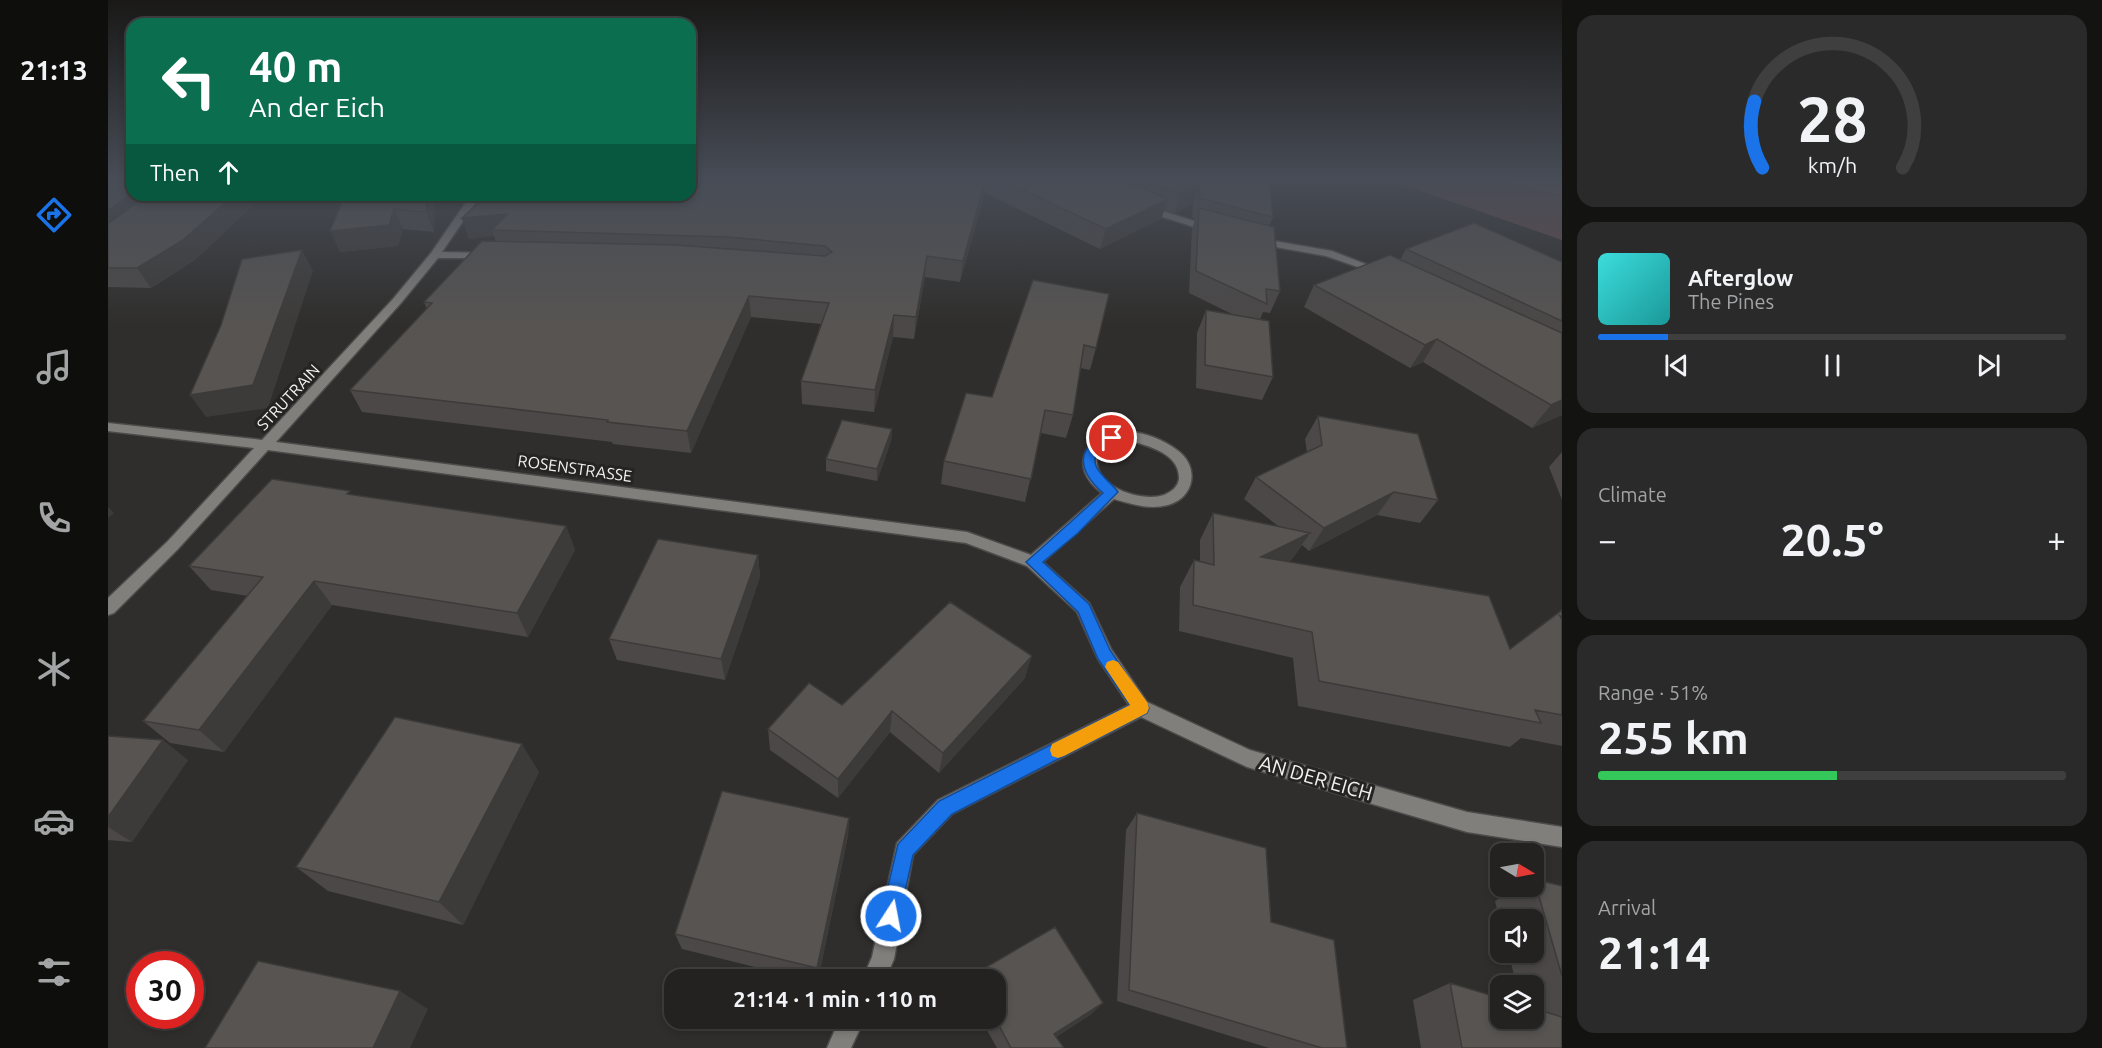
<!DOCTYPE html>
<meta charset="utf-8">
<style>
:root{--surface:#232221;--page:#2b2a2a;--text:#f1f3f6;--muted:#a3a4a5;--line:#403f3f;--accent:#1a73e8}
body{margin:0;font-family:Ubuntu,sans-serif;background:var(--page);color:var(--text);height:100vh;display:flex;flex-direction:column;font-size:22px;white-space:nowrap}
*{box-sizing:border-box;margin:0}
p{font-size:20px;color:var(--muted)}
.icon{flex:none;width:33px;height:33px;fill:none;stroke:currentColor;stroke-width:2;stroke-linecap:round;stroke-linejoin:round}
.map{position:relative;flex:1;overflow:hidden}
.side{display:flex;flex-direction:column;gap:15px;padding:15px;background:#131312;width:540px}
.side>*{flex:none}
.guide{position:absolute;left:18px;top:18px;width:570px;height:183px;border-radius:18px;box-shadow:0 3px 9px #0003,0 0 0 2px var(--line);background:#0b6e4f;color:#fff;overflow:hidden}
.needle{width:39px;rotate:100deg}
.buttons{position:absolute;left:1382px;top:843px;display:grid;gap:12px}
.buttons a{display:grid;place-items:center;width:54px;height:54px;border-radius:12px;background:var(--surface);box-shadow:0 3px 9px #0003,0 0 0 2px var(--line);font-size:30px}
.speed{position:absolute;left:18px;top:951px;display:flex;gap:12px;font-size:30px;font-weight:700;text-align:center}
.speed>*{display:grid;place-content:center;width:78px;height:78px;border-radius:50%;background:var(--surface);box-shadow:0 3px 9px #0003,0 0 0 2px var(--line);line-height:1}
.speed .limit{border:9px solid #d22;background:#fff;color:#111}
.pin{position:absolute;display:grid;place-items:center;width:51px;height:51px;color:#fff;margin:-26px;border:3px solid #fff;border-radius:50%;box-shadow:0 2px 6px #0007}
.me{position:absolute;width:66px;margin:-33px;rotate:11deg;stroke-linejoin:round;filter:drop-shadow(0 0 4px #0008)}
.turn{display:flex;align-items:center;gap:21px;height:126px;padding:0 24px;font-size:27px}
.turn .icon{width:78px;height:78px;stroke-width:2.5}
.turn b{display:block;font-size:42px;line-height:51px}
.then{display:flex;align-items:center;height:57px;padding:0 24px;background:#0003;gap:12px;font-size:22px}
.big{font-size:45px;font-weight:600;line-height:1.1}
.side .widget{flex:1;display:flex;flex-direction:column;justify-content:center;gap:9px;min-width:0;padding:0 21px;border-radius:18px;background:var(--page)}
.side .dial{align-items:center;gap:0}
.dial svg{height:156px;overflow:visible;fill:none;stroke:var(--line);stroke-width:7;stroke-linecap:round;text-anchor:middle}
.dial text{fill:var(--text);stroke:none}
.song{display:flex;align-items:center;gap:18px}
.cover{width:72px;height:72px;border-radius:9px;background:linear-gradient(135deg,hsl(180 70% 55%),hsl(180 70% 35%))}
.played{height:6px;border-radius:3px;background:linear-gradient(90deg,var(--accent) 15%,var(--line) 15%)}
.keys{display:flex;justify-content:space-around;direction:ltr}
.heat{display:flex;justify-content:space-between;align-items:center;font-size:33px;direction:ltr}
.charge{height:9px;border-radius:4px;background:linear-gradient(90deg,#34c759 51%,var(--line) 0)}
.trip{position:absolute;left:556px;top:969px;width:342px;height:60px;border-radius:18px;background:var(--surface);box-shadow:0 3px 9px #0003,0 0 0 2px var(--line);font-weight:600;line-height:60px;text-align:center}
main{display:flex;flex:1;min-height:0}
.tab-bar{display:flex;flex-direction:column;width:108px;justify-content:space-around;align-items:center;background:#0e0e0d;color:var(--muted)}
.tab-bar .icon{width:42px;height:42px}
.tab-bar .current{color:var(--accent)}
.tab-bar b{font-size:27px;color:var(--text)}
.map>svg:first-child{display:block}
.green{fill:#634a4a}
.forest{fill:#7b5a5b}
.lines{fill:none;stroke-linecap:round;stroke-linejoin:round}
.service-casing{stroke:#4c4b49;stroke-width:3}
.minor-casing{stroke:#4c4b49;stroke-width:3}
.service{fill:#817f7c;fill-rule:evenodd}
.minor{fill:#817f7c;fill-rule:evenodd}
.wall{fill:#4b4847}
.shaded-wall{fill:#3d3b39}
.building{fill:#575452;stroke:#3d3b39;stroke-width:1.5}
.route{fill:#1a73e8;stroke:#114b97;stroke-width:1.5}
.slow{fill:#f59e0b}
.labels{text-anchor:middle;stroke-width:6;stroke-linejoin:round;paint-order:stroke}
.street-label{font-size:16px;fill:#f2f1ef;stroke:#252422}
.near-street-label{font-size:20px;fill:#f2f1ef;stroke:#252422}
</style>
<main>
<nav class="tab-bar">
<b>21:13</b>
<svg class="icon current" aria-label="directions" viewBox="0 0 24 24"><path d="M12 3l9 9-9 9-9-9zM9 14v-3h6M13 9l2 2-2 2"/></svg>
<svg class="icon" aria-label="music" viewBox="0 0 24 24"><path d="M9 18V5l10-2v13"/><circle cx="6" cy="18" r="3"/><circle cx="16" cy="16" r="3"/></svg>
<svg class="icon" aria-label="phone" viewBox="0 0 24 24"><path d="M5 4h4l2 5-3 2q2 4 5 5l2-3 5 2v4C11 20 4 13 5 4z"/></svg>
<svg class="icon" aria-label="climate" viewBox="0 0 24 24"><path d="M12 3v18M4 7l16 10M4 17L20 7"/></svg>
<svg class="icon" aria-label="car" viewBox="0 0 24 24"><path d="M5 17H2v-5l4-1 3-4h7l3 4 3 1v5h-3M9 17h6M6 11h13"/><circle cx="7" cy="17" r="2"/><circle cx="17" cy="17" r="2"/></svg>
<svg class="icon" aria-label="filters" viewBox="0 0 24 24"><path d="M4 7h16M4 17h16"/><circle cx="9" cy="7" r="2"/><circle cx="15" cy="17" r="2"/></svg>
</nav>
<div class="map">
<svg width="1454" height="1048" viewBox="0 0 1454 1048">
<rect width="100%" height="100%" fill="#2f2e2c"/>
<!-- green -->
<path class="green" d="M1275,178H1376L1454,195V240Z"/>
<!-- forest -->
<path class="forest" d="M1376,178H1428L1454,184V195Z"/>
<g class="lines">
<defs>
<path id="service" d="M1439,178H1454V184L1440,180Z"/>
<path id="minor" d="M363,195H373L334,252L378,253L382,254V258H330L293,303L168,442L859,532L923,555L994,493C958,466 978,433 1018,432C1035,431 1056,440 1069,450C1092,466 1087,498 1060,505C1041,510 1023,504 1006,499L935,562L981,603L1003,649L1039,702L1142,750L1359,812L1454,827V847L1359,832L1139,767L1033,717L844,814L805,855L786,959L777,980H754L764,957L789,843L830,800L1021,705L990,659L969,612L919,566L858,543L160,450L70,549L6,613L0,615V598L60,541L146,448L0,431V423L154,440L285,299L323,253ZM1020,440C1040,446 1072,453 1071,479C1070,487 1063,492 1056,495C1032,503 980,485 990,453L1004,443Z
M1036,205L1108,228L1110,230L1102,232L1033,210L1031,208Z
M1149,238L1224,251L1278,272L1273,275L1218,256L1145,243V239Z
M732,1018H757L743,1048H719Z"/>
</defs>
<!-- service casing -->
<use href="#service" class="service-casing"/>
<!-- minor casing -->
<use href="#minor" class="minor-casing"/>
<!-- service -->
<use href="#service" class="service"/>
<!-- minor -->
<use href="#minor" class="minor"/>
</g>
<!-- wall -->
<path class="wall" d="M0,178L24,195H156L87,260L43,288L0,287Z
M582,178H1161L1165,217L1161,226L1172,291L1162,313L1155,312L1152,320L1165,377L1154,400L1088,388L1089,333L1098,310L1128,316L1081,293L1084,229L1087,219L1084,218L1085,204L1067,213L1056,210L1053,219L992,249L877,193L852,282L817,277L806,339L785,337L766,412L694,404L693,381L713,324L643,317L583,453L505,444L504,442L254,412L242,390L319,309L316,302L388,241L386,236L361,239L354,218Z
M237,195H327L326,232L295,229L290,246L232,252Z
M1298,249L1454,262V415L1424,428L1315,362L1302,368L1196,307L1206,285L1292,260Z
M925,280L988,348L982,370L972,368L965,415L958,438L933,433L917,502L833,484L836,461L884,397Z
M1210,416L1330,500L1312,523L1269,515L1201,551L1194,545L1184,559L1180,562L1402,649L1454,610V746L1413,738L1402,747L1190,706L1185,658L1071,631L1072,587L1086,560L1092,562V540L1105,513L1170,526L1136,499L1148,477L1199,452L1197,439Z
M784,429L783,441L769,481L718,471V459Z
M1454,452V500L1441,467Z
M245,495L458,526L467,550L420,637L224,605L116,752L62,743L35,721L140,596L103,590L81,566Z
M650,555L652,577L617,680L509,660L501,639Z
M917,678L831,773L782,732L730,798L662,750L660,729L734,705Z
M0,736L80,760L24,842L0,840Z
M431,772L355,925L220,891L188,867Z
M1029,813L1239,1048H1161L1009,1001L1018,830Z
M741,818L740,836L710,980H700L574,949L567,934Z
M1425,879L1454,886V1048H1313L1305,1000L1342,983L1425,1018V986H1409L1400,952H1425V920H1392V921L1387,901L1412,886H1425Z
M947,927L995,1003L982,1015L948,1037L956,1048H889L872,1018H888V980H861L863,976Z"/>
<!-- shaded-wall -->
<path class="shaded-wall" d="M878,178L877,193L852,282L855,261Z
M1092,184L1085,204L1067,213L1073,193Z
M24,193V195H57L0,241V211Z
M126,195H156L87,260L43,288L29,268Z
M319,195H327L326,232L318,212Z
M1060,199L1053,219L992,249L998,229Z
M286,209L295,229L290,246L232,252L222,231Z
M399,214L384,230L386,236L361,239L354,218Z
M194,250L205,271L160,408L98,417L82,395Z
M819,256L817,277L806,339L808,317Z
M641,296L643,317L583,453L579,431Z
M786,315L785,337L766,412L767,390Z
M1329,339L1315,362L1302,368L1317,345Z
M1454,400V415L1424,428L1443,405Z
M784,429L783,441L769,481V469Z
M1286,492L1269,515L1201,551L1216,528Z
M0,507L6,513L0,518Z
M458,526L467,550L420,637L409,613Z
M1202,533L1184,559L1138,584L1153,557Z
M650,555L652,577L617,680L613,659Z
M206,581L224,605L116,752L91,730Z
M924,656L917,678L831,773L835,753Z
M784,711L782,732L730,798V779Z
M55,740L80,760L24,842L0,827V817Z
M414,744L431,772L355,925L331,902Z
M741,818L740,836L710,980L709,968Z
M292,991L320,1009L302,1048H265Z
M995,1003L982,1015L936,1045L946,1034Z"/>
<!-- building -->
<path class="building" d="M0,178H24V193L0,211Z
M582,178H878L855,261L819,256L808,317L786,315L767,390L693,381L721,303L641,296L579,431L499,422L500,420L242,390L324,303L316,302L374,241L568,245L717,256L724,252L717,246L620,237L384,230L399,214L354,218L379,195H582Z
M889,178H1011L1060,199L998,229Z
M1033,178H1161L1165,217L1091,198L1092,184L1073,193L1054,187Z
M39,195H126L75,240L29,268H0V224Z
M237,195H319L318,212L286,209L281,225L222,231Z
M1091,208L1166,227L1172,291L1158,289L1159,304L1088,271Z
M1366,223L1454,262V321L1298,249Z
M194,250L145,385L82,395L113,325L134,259Z
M1282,255L1454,333V400L1443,405L1329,339L1317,345L1206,285Z
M925,280L1001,294L988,348L976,345L965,415L937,410L923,479L836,461L858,393L884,397Z
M1098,310L1161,321L1165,377L1097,365Z
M1210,416L1310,434L1330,500L1286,492L1216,528L1148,477L1214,445Z
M734,420L784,429L769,469L718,459Z
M164,479L242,491L239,494L458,526L409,613L206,581L91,730L35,721L155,577L81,566Z
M1105,513L1202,533L1153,557L1381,596L1402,649L1454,610V617L1452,616L1454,619V715L1427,710L1433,723L1211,681L1204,632L1085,605L1086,560L1106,565Z
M550,539L650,555L613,659L501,639Z
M842,602L924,656L835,753L784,711L730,779L660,729L701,683L734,705Z
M287,717L414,744L331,902L188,867Z
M0,736L55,740L0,817Z
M614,791L741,818L709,968L567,934Z
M1029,813L1158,848L1163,922L1226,940L1239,1048H1214L1021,990Z
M1426,879L1454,886V976Z
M947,927L995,1003L946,1034L956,1048H903L887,1018H888V980H865L863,976Z
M150,961L292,991L265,1048H97Z
M1342,983L1392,998V1018H1425V1008L1454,1017V1048H1354Z"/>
<!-- sky -->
<linearGradient id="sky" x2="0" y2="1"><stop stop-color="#1a1918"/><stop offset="0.55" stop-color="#474c56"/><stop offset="1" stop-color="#474c56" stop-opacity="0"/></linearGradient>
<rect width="1454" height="325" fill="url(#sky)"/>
<!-- route -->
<path class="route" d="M1004,434L1010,438C1005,443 999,444 994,448C974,465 1002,480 1010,492L970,533L935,562L981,604L1002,650L1041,708L1039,713L844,814L805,855L790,923L783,926L776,923L773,916L790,844L831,801L1022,705L990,659L970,612L918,562L995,493C969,470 966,445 1004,434Z"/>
<!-- slow -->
<path class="slow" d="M1005,660L1010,662L1039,702L1041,708L1039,713L956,756L950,758L944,756L942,750L944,744L1022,705L997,667L999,662Z"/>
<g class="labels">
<!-- street labels -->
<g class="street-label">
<text transform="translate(180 397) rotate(-47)" y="6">STRUTRAIN</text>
<text transform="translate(467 468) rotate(8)" y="6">ROSENSTRASSE</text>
</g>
<!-- near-street labels -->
<g class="near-street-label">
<text transform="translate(1208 778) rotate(16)" y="7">AN DER EICH</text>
</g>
</g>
</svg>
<div class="buttons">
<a><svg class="needle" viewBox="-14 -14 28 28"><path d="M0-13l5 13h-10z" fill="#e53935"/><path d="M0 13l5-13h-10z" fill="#a3a4a5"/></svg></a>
<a><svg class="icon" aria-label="sound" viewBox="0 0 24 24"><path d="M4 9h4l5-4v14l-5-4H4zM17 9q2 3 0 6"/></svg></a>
<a><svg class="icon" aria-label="layers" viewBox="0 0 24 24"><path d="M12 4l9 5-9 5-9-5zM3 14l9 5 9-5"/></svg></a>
</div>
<div class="speed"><div class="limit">30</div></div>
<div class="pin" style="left:1004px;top:438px;background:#d93025"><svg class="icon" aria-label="arrive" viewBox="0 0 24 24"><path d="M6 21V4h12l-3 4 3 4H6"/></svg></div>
<svg class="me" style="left:783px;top:916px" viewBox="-20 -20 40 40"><circle r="17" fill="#1a73e8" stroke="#fff" stroke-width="3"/><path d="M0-11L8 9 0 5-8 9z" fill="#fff"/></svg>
<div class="trip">21:14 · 1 min · 110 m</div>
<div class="guide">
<div class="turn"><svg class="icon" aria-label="left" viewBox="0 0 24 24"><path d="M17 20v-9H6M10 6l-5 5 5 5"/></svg><div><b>40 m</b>An der Eich</div></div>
<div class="then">Then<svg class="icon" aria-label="ahead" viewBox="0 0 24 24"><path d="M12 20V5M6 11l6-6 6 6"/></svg></div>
</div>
</div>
<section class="side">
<div class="widget dial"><svg viewBox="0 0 100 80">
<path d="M14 69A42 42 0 1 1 86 69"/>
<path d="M14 69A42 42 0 0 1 10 35" stroke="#1a73e8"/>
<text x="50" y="56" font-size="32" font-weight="700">28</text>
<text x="50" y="72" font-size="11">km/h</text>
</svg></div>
<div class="widget">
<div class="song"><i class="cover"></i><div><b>Afterglow</b><p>The Pines</p></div></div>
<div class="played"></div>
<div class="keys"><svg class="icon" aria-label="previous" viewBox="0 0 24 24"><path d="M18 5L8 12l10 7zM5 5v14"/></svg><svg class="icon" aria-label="pause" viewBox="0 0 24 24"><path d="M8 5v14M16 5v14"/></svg><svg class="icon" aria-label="next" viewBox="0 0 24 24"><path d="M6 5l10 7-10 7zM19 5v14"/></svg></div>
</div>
<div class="widget"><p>Climate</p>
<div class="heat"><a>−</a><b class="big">20.5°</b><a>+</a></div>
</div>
<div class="widget"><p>Range · 51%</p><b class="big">255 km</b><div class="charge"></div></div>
<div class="widget"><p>Arrival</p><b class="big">21:14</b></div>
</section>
</main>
